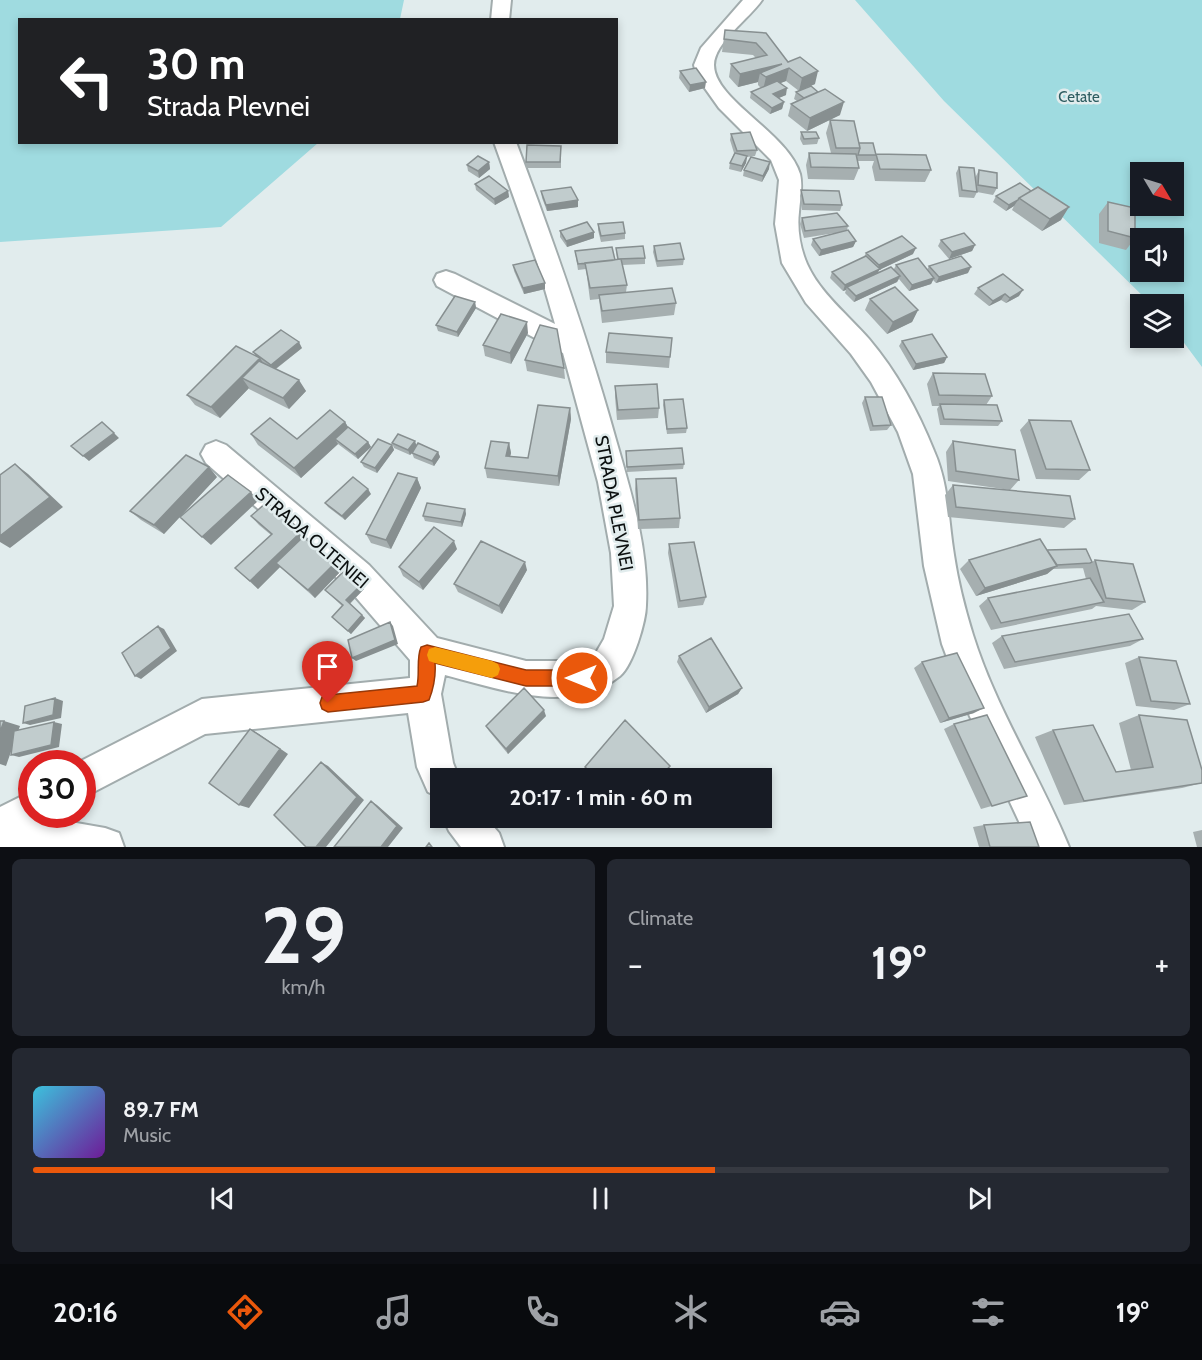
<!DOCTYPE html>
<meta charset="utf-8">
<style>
:root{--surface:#171b24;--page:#242831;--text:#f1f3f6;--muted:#9ea1a6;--line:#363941;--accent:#ea580c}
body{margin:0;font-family:Cabin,sans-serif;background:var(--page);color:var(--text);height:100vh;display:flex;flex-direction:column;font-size:22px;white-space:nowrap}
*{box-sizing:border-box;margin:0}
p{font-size:20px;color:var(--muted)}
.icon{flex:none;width:33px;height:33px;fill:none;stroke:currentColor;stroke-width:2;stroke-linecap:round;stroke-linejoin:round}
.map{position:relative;height:847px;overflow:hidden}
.details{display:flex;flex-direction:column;gap:12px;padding:12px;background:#0d0f14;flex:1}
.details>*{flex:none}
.top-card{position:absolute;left:18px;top:18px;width:600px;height:126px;border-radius:0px;box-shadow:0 3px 9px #0003;background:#202124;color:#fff;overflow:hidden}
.needle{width:39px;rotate:128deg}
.buttons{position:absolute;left:1130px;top:162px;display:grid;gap:12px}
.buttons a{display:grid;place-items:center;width:54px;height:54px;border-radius:0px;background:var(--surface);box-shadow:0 3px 9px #0003;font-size:30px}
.speed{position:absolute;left:18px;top:750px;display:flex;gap:12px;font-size:30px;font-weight:700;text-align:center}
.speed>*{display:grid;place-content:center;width:78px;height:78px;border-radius:50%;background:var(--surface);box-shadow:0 3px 9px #0003;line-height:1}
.speed .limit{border:9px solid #d22;background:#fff;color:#111}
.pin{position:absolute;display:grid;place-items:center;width:51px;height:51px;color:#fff;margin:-62px -26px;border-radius:50% 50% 50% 0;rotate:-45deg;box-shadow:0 0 6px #0007}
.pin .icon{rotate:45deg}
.me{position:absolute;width:66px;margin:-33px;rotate:270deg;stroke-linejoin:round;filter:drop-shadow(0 0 4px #0008)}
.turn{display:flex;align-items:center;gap:21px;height:126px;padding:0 30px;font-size:27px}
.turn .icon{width:78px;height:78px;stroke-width:2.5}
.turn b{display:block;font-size:42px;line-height:51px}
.big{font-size:45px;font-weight:800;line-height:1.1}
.details .tile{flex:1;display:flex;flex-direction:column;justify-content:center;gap:9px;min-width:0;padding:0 21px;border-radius:9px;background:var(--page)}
.details .dial{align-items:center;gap:0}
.dial b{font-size:78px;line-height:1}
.song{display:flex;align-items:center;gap:18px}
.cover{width:72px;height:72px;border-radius:9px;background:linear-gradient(135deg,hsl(190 70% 55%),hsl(280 70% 35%))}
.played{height:6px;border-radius:3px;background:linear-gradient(90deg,var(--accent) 60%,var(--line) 60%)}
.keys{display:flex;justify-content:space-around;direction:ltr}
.heat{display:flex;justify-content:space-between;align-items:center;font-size:33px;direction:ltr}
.details .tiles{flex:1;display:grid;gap:12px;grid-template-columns:1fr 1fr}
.tile:last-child{grid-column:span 2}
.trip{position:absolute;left:430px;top:768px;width:342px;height:60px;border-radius:0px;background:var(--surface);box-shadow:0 3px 9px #0003;font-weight:800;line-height:60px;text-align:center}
.menu{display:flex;height:96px;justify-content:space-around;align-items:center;background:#090b0e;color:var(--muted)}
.menu .icon{width:42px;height:42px}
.menu .selected{color:var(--accent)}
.menu b{font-size:27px;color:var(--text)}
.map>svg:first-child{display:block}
.green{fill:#9fdbe0;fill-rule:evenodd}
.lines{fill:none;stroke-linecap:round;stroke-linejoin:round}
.minor-casing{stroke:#a2acad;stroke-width:4}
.minor{fill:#fff;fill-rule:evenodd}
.wall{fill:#a6afb0}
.shaded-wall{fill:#878f90}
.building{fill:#c1cccd;stroke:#878f90;stroke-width:1.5}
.route{fill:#ea580c;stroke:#983908;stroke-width:1.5}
.slow{fill:#f59e0b}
.labels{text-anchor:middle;stroke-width:5;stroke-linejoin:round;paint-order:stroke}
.far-park-label{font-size:15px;fill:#2d5c60;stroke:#e1eced}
.street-label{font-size:18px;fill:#0b0f0f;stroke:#e1eced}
</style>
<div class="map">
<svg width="1202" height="847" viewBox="0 0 1202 847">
<rect width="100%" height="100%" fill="#e1eced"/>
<!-- green -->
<path class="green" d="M0,0H404L400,19L20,20V142L318,143L221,227L0,242Z
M855,0H1202V367L1173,328V304H1151L944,101ZM1140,172H1173V206H1140ZM1140,238H1173V272H1140Z"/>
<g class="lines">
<defs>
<path id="minor" d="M493,0H511L509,20H491Z
M743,0H762C750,18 714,43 714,65C714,100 788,133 800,174C803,187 800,199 799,212C797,229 800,248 807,264C820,293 848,315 869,339C897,372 918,411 934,451C949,485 948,519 954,555C958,582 965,609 973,635C996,709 1040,776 1069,847H1031L966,708L942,644L924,566L913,474L898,432L871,382L851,354L806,303L782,263L775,224L779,180L771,160L719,108L697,77L694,65L701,48Z
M494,142H516C553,240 588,339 616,440C631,492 649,550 646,605C646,621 633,665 620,676C570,716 500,689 445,675L441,694L453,763L459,778H441V798L428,792L417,767L408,713L205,734L82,798V764H75L202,699L410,678V660L347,587L206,463L201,454L206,445L216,441L226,445L369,565L437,638L526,661H579L597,651L604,639L614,606L611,553L598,482L563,353L437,286L434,280L437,274L446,271L455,274L555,324L537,262Z
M32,791V814H49L48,818L105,828L119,833L124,847H0V807Z
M443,818H486L499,833L504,847H461L449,831Z"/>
</defs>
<!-- minor casing -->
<use href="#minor" class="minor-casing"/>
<!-- minor -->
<use href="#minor" class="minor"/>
</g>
<!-- wall -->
<path class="wall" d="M725,30L766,33L788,62L815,84L799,91L786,81L780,83L786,95L778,98L784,102L782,109L770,114L750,98L751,92L761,88L758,85V82L738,87L729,77L731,64L756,58L753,55L722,52Z
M680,71L705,88L689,92L679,78Z
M796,92L840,115L807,131L788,116L791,104L797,101L794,99Z
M830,120L859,143L876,154L931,170L925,182L875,181L872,167L874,161H857L859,168L854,180L808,179L806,165L809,153H831L826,133Z
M801,132L819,138L817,144L803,145L800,139Z
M731,134L757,150L755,156L747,157L746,163L741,172L729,169L730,163L734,153L730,140Z
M561,146V168H526V162Z
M489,162L490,169L479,178L468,171L467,165Z
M959,167L975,180L976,176L979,170L997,188L993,195L977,192L974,198L959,197L956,173Z
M769,169L762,182L743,176L744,170Z
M1020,183L1061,220L1042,231L1012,210L1014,206L1006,211L993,202L996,196Z
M475,184L508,191L509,197L495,205L476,190Z
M801,190L842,205L840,211L802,210L800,196Z
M541,191L578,200V207L547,211L542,198Z
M1108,202L1135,238L1126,250L1099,243V214Z
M802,218L848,226L847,230L856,241L853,247L819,256L811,245L813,239L835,233L804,238L800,224Z
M598,224L625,233V239L601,242L598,230Z
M560,231L594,238L567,247L560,237Z
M941,240L975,245L972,251L949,259L938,246Z
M654,246L684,259L683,265L657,267L653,252Z
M616,248L645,258V264L622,265L627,285L626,292L676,303L674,315L602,323L599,299L590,300L586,269L578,270L575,251L615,260L617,259Z
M866,253L913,254L879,270L878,272L894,269L896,265L927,270L929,266L968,273L936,283L933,280L931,284L909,291L899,279L897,282L854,302L845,293L846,290L843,291L830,278L832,272L864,257Z
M513,265L545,283V289L524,294L514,271Z
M978,288L1019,296L1006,303L1001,300L989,306L974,294Z
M870,299L918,310L912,322L887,334L865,310Z
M475,302L476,308L458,337L438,331L436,325Z
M528,333L511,364L485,356L483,345Z
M902,341L947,357L944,363L913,370L899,346Z
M302,348L276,369L306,391L289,409L249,389V388L220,418L195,405L187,395L255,355L253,352Z
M606,352L670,357L669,368L606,363Z
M525,360L564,368L565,379L527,371Z
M933,373L992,396L986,405L1002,421L998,426L940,425L937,409L939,406H932L927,384Z
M615,386L659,408L658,418L617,420L615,397Z
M865,397L891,425L887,430L870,431L862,403Z
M664,400L687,428L686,433L667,434L663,405Z
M570,408L571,419L559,486L487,478L485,468L509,443L511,453L510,456L528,458Z
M1029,420L1090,470L1079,480L1036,479L1020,430Z
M345,422L348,427L368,442L371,447L358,459L338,444L301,478L258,445L251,434L297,439Z
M953,441L1019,480L1010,490L948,481L946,452Z
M392,443L416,446L438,452L440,457L434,466L414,458L412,453L410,455L394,448Z
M392,445L394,450L377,473L364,467L361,462Z
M626,451L684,464L683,469L627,472Z
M217,477L164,534L141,520L130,511Z
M417,478L421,488L391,549L371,543L366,534Z
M636,479L680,518L679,528L638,529L635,489Z
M953,485L1075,519L1064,528L948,517L945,495Z
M371,494L345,520L328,507L325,503Z
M465,509L466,514L462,527L425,521L423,516Z
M251,516L302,531L309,540H308L341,571L315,598L280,567L258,589L235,568L271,535L259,525Z
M669,544L706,597L703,605L678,608L668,553Z
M457,549L423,590L403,576L399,567Z
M1047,550L1092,562L1095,560L1145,602L1132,610L1096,606L1092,609L991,630L979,606L988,598L1086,579L1083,568H1085L1053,569L1047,574L976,596L960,569L969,560Z
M527,570L502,614L458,592L454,584Z
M361,585L364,589L350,604L365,618L351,634L332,617L342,606L325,590Z
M1002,636L1143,639L1130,646L1004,669L992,643Z
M679,656L742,688L738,694L706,713L677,662Z
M1139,657L1190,704L1174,710L1136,706L1125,663Z
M922,662L974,713L940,723L914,668Z
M1139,715L1202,783L1182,788L1064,805L1035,737L1053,730L1116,772L1131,770L1119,723Z
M546,716L508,754L489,731L486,726Z
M954,724L1027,796L981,809L944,729Z
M585,767L669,770L662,778H593L586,771Z
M984,825L1039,847H979L973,827Z
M1202,830V847H1197L1193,832Z"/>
<!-- shaded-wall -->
<path class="shaded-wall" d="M782,64L789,68L786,81L763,90L766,77L760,73L758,82L738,87L740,74Z
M818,71L815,84L799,91L802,78Z
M706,82L705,88L689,92L690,85Z
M787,88L786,95L772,101L773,94Z
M784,102L782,109L770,114L772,108Z
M844,102L840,115L807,131L810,118Z
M747,156L746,163L741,172L742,166Z
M489,162L490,169L479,178L478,171Z
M770,162L769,169L762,182L763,176Z
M508,191L509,197L495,205L494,199Z
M578,200V207L547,211L546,205Z
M1018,200L1014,206L1006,211L1009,205Z
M1069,207L1061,220L1042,231L1050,219Z
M594,232V238L567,247L566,241Z
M856,241L853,247L819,256L821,250Z
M975,245L972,251L949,259L952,252Z
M916,248L913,254L879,270L877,275L847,287L846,290L843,291L845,285L877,270L879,265Z
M971,267L968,273L936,283L939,277Z
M900,276L897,282L854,302L856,296Z
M934,278L931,284L909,291L912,285Z
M545,283V289L524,294L523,288Z
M1023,290L1019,296L1006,303L1010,298Z
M1005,294L1001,300L989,306L993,301Z
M475,302L476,308L458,337L457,332Z
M918,310L912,322L887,334L893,322Z
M527,322L528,333L511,364L510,353Z
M299,342L302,348L274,370L271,365Z
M947,357L944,363L913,370L916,364Z
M260,358L267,369L242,378L249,388L220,418L211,407Z
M299,380L306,391L289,409L283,398Z
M570,408L571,419L559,486L558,476Z
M345,422L351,432L335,439L338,444L301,478L294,468Z
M114,433L119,438L89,461L83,456Z
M415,441L417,447L410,455L408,450Z
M368,442L371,447L358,459L355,454Z
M509,443L511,453L508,466L506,456Z
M392,445L394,450L377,473L375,468Z
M438,452L440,457L434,466L432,461Z
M15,464L28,474L63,507L10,548L0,542V536Z
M209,467L217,477L164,534L154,525Z
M417,478L421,488L391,549L386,540Z
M368,489L371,494L345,520L342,516Z
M251,492L258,501L211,545L202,537Z
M465,509L466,514L462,527L461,522Z
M302,531L309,540L281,567L276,563L280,567L258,589L250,581Z
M454,541L457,549L423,590L419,582Z
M525,562L527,570L502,614L499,606Z
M335,563L341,571L315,598L308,590Z
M1057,566L1047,574L976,596L985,588Z
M361,585L364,589L349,604L346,600Z
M362,615L365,618L351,634L348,631Z
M390,622L393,626L398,644L356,661L352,658Z
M158,626L164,629L177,651L141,679L135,676Z
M742,688L738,694L706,713L709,707Z
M55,698L63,701L61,718L30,725L23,723Z
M984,708L974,713L940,723L949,718Z
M544,710L546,716L508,754L506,749Z
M4,721L20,726L6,766L0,764V732Z
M54,722L62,724L59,747L19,757L11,755Z
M250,729L259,734L288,754L249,808L239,805Z
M321,762L328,766L364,800L326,847H316Z
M371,801L377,805L403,828L388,847H381Z"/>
<!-- building -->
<path class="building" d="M725,30L766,33L788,62L800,57L818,71L802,78L789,68L766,77L760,73L782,64L740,74L731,64L767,55L756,43L724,39Z
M696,68L706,82L690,85L680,71Z
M777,81L787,88L773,94L784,102L772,108L751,92Z
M811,86L818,92L804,98L796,92Z
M825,89L844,102L810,118L791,104Z
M830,120L854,121L860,148H836Z
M750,132L757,150L737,151L731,134Z
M801,132H816L819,138L804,139Z
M859,143H873L876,155H858L860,148Z
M527,145L561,146L560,162H526Z
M735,153L747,156L742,166L730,163Z
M809,153L856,154L859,168L811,167Z
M876,154L926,155L931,170L880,169Z
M478,156L489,162L478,171L467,165Z
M751,157L770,162L763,176L744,170Z
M959,167L974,168L977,192L962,190Z
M979,170L997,173V188L978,185Z
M489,176L508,191L494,199L475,184Z
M1020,183L1031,191L1019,198L1018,200L1009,205L996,196Z
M571,187L578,200L546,205L541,191Z
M1038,187L1069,207L1050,219L1019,198Z
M801,190L839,191L842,205L804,204Z
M1108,202L1135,208V238L1108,231Z
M837,213L848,226L805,231L802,218Z
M587,222L594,232L566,241L560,231Z
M623,222L625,233L601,236L598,224Z
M848,230L856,241L821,250L813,239Z
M964,233L975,245L952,252L941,240Z
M902,236L916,248L879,265L866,253Z
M680,243L684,259L657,261L654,246Z
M643,246L645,258L618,259L616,248Z
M612,247L615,260L578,264L575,251Z
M866,256L880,269L845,285L832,272Z
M961,256L971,267L939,277L929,266Z
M918,258L934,278L912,285L896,265Z
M621,259L627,285L590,288L585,263Z
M535,260L545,283L523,288L513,265Z
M891,267L900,276L856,296L847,287Z
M1003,274L1023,290L1010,298L1005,294L993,301L978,288Z
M895,287L918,310L893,322L870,299Z
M672,288L676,303L602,311L599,295Z
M455,296L475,302L457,332L436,325Z
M501,314L527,322L510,353L483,345Z
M540,325L557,329L564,368L525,360Z
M281,330L299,342L271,365L253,352Z
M609,333L672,338L670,357L606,352Z
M932,334L947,357L916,364L902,341Z
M236,346L260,358L211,407L187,395Z
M259,361L299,380L283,398L242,378Z
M933,373L985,374L992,396L939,395Z
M657,384L659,408L618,410L615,386Z
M865,397H882L891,425L873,426Z
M683,399L687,428L667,429L664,400Z
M940,404L997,405L1002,421L944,419Z
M538,405L570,408L558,476L485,468L491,441L509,443L506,456L528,458Z
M330,410L345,422L294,468L251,434L270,418L297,439Z
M1029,420L1071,421L1090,470L1046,469Z
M102,422L114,433L83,456L71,446Z
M348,427L368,442L355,454L335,439Z
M398,434L415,441L408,450L392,443Z
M378,439L392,445L375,468L361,462Z
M953,441L1015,450L1019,480L956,471Z
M418,443L438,452L432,461L412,453Z
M682,448L684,464L627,467L626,451Z
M186,455L209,467L154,525L130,511Z
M15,464L50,497L0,536V475Z
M398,473L417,478L386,540L366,534Z
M228,475L251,492L202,537L180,517Z
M353,477L368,489L342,516L325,503Z
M676,478L680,518L639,520L636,479Z
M953,485L1070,496L1075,519L956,507Z
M267,502L302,531L250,581L235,568L272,534L251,516Z
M427,503L465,509L461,522L423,516Z
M434,527L454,541L419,582L399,567Z
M303,537L335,563L308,590L276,563Z
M1040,539L1057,566L985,588L969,560Z
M481,541L525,562L499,606L454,584Z
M694,542L706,597L680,601L669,544Z
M1086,549L1092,562L1090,563L1057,565L1047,550Z
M1095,560L1133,564L1145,602L1106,598Z
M344,571L361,585L346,600L362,615L348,631L332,617L343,605L325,590Z
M1090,578L1104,602L1001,623L988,598Z
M1129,614L1143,639L1015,662L1002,636Z
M390,622L395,640L352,658L348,640Z
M158,626L171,648L135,676L122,653Z
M711,638L742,688L709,707L679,656Z
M957,653L984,708L949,718L922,662Z
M1139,657L1176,661L1190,704L1151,701Z
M524,688L544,710L506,749L486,726Z
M55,698L53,715L23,723L25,706Z
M987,715L1027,796L992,806L954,724Z
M1139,715L1187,720L1202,770V783L1084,801L1053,730L1093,725L1116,772L1153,767Z
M625,720L670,766L660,778H597L585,767Z
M0,721H4L0,732Z
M54,722L51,745L11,755L14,731Z
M250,729L280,749L239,805L209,783Z
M321,762L357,797L316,847H306L274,815Z
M371,801L397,826L381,847H334Z
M1030,822L1039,847H990L984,825Z
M429,843L432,847H426Z"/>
<!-- route -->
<path class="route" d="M427,645L526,670H582L588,672L590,678L588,684L582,686H526L435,663C436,676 434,687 429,700L423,702L328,712L322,709L320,703L322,697L328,695L417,686C420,673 416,659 421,647Z"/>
<!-- slow -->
<path class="slow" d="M435,647L492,661L498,664L500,669L498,675L492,678L435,663L429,661L427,655L429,649Z"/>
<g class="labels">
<!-- far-park labels -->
<g class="far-park-label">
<text x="1079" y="102">Cetate</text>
</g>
<!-- street labels -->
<g class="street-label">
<text transform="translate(614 503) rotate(79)" y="6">STRADA PLEVNEI</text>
<text transform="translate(312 538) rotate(41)" y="6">STRADA OLTENIEI</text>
</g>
</g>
</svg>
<div class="buttons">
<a><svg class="needle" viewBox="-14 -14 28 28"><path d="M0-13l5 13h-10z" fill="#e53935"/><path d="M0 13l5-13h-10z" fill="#9ea1a6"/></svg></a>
<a><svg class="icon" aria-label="sound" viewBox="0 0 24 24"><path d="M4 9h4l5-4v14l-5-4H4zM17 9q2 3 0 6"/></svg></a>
<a><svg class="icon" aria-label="layers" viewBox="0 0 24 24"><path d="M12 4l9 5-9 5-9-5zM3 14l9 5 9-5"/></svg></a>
</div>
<div class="speed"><div class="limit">30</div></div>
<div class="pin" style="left:328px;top:703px;background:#d93025"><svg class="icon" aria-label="arrive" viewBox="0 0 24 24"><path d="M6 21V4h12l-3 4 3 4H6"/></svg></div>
<svg class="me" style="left:582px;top:678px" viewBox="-20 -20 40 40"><circle r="17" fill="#ea580c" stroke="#fff" stroke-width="3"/><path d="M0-11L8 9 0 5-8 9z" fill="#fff"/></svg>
<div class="trip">20:17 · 1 min · 60 m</div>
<div class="top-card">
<div class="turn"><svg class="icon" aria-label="left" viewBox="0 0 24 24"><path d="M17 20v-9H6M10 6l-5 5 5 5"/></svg><div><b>30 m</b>Strada Plevnei</div></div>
</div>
</div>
<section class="details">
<div class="tiles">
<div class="tile dial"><b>29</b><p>km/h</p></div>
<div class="tile"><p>Climate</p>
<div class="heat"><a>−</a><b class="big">19°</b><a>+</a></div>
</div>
<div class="tile">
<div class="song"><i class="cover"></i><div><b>89.7 FM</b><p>Music</p></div></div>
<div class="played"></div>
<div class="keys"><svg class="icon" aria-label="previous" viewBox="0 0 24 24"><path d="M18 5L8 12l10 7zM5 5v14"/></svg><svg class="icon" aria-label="pause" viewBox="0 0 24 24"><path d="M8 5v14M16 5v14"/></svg><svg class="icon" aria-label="next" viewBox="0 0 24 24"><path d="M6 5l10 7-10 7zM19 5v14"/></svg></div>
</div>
</div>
</section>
<nav class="menu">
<b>20:16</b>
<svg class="icon selected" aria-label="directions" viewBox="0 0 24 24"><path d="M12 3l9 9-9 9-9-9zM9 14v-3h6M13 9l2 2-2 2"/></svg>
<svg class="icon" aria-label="music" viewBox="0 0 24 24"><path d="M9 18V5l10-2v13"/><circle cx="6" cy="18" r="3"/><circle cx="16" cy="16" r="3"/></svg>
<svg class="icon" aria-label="phone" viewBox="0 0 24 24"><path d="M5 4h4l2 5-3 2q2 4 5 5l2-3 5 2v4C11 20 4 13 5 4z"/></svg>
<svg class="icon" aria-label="climate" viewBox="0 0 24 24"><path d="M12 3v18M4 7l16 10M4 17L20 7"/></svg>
<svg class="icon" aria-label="car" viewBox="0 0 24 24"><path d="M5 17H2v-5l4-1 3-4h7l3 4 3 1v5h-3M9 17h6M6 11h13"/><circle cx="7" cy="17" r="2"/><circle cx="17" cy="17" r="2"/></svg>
<svg class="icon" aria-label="filters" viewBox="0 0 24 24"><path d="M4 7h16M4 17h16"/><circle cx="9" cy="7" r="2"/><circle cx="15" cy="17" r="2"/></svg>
<b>19°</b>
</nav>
